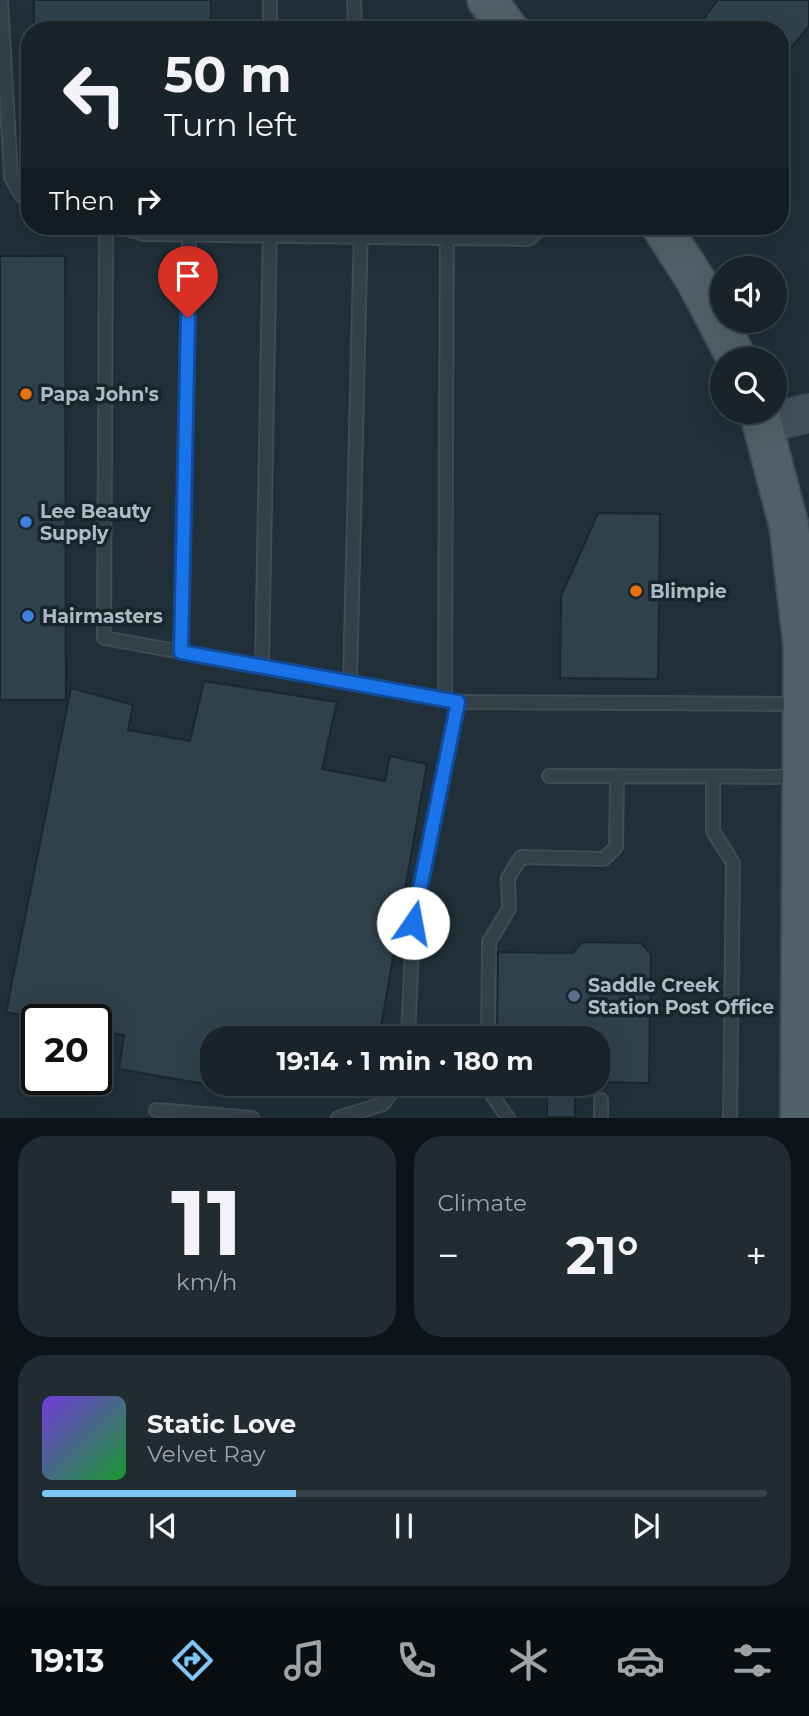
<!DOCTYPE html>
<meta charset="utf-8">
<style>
:root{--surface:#18232a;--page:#212b32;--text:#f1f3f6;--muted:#9fa4a8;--line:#364047;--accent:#7fc6f8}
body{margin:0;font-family:Montserrat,sans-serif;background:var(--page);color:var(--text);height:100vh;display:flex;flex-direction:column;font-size:26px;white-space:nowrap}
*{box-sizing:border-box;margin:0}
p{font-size:23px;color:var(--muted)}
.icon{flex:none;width:38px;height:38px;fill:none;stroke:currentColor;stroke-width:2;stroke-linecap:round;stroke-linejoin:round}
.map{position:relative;height:1118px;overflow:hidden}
.drawer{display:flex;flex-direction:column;gap:18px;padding:18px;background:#0d1317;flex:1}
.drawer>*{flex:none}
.top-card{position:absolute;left:21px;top:21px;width:768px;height:214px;border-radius:28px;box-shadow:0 7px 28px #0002,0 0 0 2px var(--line);background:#18232a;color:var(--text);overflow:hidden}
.tools{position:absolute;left:710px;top:256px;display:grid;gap:14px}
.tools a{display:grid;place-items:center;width:77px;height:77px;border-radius:50%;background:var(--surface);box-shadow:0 7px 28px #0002,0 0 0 2px var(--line);font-size:35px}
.speed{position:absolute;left:21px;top:1004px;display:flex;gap:14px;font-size:35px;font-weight:700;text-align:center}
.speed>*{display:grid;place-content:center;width:91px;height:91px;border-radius:50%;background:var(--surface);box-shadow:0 7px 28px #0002,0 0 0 2px var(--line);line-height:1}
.speed .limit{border:4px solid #111;border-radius:10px;background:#fff;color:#111}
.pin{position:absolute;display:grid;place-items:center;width:60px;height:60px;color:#fff;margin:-72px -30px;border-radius:50% 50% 50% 0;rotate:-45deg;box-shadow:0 0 7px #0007}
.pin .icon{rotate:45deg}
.me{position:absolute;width:77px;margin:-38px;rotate:12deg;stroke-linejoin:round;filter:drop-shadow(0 0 5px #0008)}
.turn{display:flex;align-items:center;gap:24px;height:147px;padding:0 28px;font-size:32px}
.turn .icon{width:91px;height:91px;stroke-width:2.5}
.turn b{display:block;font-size:49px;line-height:60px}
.then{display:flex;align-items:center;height:66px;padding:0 28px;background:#0003;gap:14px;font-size:26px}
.big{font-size:52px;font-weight:700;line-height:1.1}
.drawer .widget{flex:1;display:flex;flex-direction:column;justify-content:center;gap:10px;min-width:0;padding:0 24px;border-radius:28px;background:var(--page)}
.drawer .dial{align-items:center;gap:0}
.dial b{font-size:91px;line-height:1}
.song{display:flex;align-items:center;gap:21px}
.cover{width:84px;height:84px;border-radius:10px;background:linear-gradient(135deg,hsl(260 70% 55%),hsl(130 70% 35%))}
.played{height:7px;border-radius:4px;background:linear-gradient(90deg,var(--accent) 35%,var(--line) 35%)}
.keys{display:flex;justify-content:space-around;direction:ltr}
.heat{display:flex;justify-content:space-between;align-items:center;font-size:38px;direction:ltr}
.drawer .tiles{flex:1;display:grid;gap:18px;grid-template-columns:1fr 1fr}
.widget:last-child{grid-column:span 2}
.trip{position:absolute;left:200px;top:1026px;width:410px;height:70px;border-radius:28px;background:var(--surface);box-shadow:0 7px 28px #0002,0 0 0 2px var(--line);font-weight:700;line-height:70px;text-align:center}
.tab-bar{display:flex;height:112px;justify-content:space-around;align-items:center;background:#0a0e11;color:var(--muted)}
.tab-bar .icon{width:49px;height:49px}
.tab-bar .on{color:var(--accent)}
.tab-bar b{font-size:32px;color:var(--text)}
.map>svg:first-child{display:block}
.building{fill:#2f414c;stroke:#1b272f;stroke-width:2}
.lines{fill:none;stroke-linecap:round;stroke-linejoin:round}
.lane-casing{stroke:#404c55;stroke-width:16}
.secondary-casing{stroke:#404c55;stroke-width:40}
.primary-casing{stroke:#404c55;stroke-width:42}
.lane{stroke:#334048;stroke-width:12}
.secondary{stroke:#41505b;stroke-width:37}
.primary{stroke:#516068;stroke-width:38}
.route-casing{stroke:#114b97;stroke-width:18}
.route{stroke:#1a73e8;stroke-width:12}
.food-dot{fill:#e8710a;stroke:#19252d;stroke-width:2.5}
.shop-dot{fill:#3f7fe0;stroke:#19252d;stroke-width:2.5}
.service-dot{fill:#5c6f8a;stroke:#19252d;stroke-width:2.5}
.labels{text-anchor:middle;stroke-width:7;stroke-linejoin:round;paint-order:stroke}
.poi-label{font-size:19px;font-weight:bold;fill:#aebbc5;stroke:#19252d;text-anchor:start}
</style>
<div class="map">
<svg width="809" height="1118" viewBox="0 0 809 1118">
<rect width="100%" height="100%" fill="#202f38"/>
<!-- building -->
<path class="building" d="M34,0H211V30H34Z
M718,0H809V26L780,62V30H695Z
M0,256H65L66,700H0Z
M598,513L660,514L658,679L560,678L561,596Z
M204,681L337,702L322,769L385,781L390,756L427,764L379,1038H212V1055L209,1054L205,1084L119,1069L124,1035L96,1030V1020H46L6,1012L71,688L133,705L128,730L190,741Z
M582,942L641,943L651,954L649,1083L597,1082V1038H497L498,952L573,953Z
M547,1083H575V1117H547Z"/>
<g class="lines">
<defs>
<path id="lane" d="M1,0L11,177L21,195L30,198
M270,0V30
M354,0L355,30
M106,226L104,638L458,702L799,704
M119,226L144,234L528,239L544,226
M181,652L189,234
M262,667L270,226
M350,683L361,226
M445,700L447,226
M549,776L799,777
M713,777V831L733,863L730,1118
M408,1038L413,923L458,702
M488,1038L489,942L509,909L508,878L521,857L604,859L616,847L617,777
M487,1083V1088L508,1118
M156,1110L252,1118
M338,1118L383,1104L398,1083
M601,1118V1100"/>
<path id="secondary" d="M763,424L809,413"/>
<path id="primary" d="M487,0L509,30
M661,226L695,279L737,359
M759,411L789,526L803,646L800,1118"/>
</defs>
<!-- lane casing -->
<use href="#lane" class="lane-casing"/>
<!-- secondary casing -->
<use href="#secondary" class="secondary-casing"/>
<!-- primary casing -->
<use href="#primary" class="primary-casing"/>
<!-- lane -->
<use href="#lane" class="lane"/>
<!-- secondary -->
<use href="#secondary" class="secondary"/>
<!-- primary -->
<use href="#primary" class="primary"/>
</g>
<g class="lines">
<defs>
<path id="route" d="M188,318L181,652L458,702L413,923"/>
</defs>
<!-- route casing -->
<use href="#route" class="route-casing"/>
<!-- route -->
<use href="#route" class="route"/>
</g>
<!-- markers -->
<g class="food-dot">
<circle cx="26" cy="394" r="7"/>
<circle cx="636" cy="591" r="7"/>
</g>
<g class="shop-dot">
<circle cx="26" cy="522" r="7"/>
<circle cx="28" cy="616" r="7"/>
</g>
<circle class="service-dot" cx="574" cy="996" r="7"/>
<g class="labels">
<!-- poi labels -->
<g class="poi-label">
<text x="40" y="401">Papa John's</text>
<text x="40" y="518">Lee Beauty<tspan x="40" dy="22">Supply</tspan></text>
<text x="650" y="598">Blimpie</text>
<text x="42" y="623">Hairmasters</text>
<text x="588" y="992">Saddle Creek<tspan x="588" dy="22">Station Post Office</tspan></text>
</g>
</g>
</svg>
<div class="tools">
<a><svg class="icon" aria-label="sound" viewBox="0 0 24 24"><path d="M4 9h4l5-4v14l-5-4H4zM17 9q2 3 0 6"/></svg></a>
<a><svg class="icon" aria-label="search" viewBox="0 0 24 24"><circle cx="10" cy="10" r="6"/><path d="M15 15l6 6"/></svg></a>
</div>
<div class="speed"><div class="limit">20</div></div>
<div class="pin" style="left:188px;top:318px;background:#d93025"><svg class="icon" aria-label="arrive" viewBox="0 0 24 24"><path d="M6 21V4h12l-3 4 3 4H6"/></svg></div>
<svg class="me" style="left:413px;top:923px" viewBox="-20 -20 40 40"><circle r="19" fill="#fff"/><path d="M0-13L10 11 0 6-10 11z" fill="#1a73e8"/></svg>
<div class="trip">19:14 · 1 min · 180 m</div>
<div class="top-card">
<div class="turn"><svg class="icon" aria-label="left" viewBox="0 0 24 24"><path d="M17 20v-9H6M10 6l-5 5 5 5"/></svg><div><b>50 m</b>Turn left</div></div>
<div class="then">Then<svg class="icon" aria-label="right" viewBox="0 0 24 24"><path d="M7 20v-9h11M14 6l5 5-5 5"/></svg></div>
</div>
</div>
<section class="drawer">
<div class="tiles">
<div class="widget dial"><b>11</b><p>km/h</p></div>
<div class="widget"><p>Climate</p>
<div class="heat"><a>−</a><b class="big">21°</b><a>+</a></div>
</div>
<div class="widget">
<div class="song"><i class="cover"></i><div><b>Static Love</b><p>Velvet Ray</p></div></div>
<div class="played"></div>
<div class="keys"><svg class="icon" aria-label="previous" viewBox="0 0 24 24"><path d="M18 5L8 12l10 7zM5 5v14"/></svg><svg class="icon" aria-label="pause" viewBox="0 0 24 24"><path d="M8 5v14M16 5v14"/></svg><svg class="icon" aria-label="next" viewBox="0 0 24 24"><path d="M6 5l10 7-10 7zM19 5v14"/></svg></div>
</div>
</div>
</section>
<nav class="tab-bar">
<b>19:13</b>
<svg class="icon on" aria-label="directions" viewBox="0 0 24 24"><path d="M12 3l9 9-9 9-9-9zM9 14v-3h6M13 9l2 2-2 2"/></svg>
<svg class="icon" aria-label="music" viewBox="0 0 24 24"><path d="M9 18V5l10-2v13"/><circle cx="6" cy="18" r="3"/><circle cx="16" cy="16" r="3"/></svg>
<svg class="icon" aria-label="phone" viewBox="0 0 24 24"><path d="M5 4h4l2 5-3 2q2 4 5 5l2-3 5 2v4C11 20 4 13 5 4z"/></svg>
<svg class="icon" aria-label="climate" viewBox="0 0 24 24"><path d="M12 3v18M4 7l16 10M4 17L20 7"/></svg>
<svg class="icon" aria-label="car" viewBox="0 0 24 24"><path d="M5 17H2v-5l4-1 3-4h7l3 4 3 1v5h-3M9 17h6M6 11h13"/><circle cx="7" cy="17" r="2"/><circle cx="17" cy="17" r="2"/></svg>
<svg class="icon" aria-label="filters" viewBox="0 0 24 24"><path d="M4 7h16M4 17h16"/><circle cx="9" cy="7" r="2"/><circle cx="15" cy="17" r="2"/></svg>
</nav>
